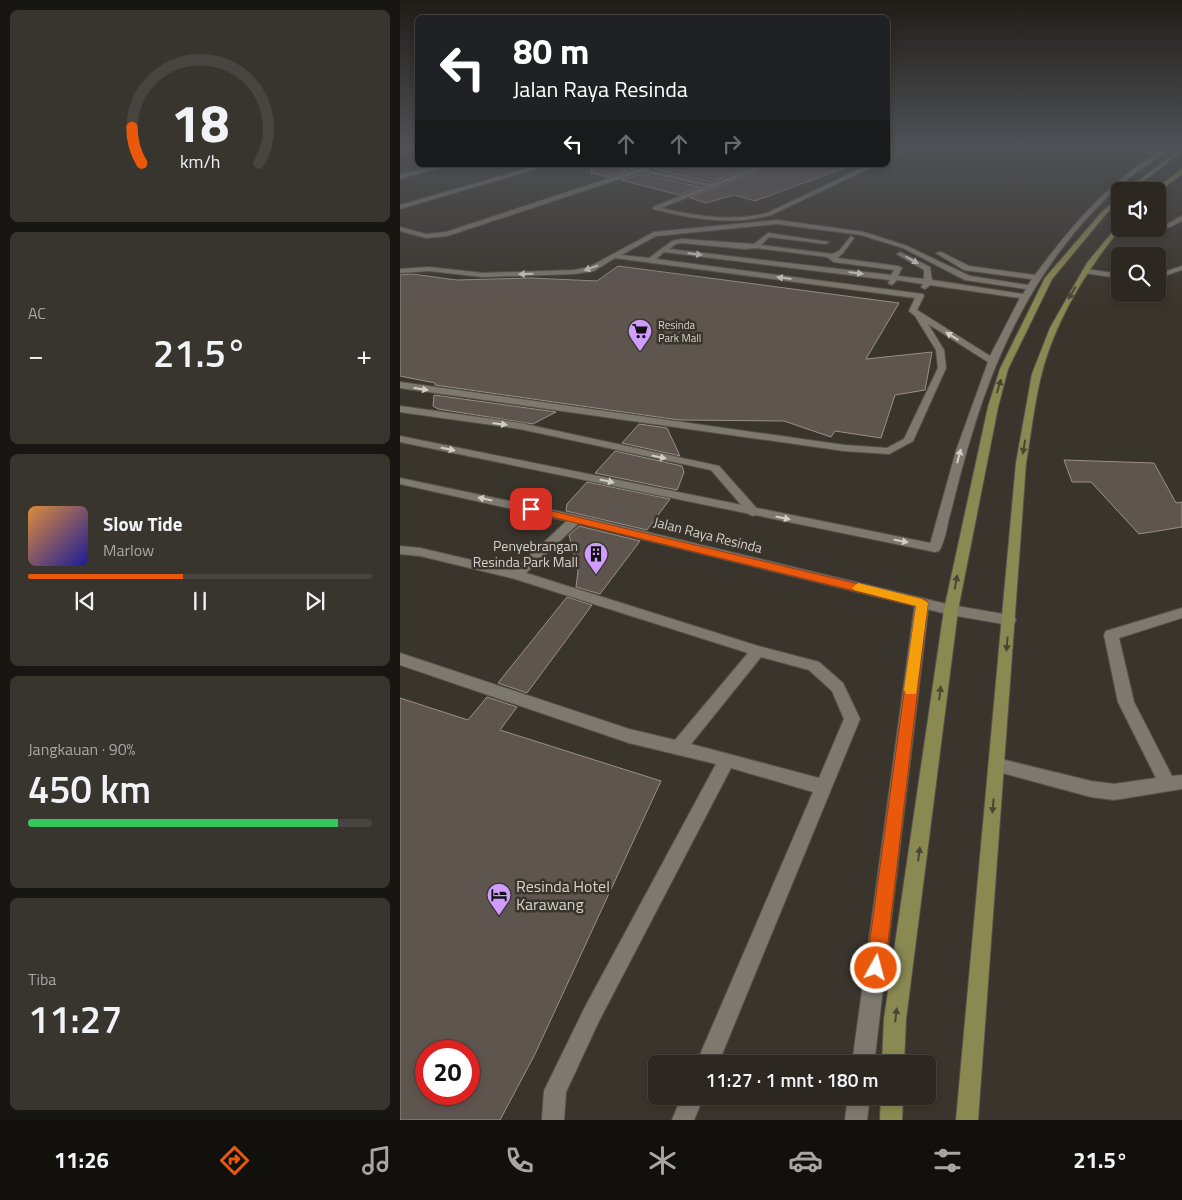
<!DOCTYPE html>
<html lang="id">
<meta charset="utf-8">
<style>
:root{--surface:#2c2821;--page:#38342e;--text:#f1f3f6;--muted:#a6a6a5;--line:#48443f;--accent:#ea580c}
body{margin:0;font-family:"Titillium Web",sans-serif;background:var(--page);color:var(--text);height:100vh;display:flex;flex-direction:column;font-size:19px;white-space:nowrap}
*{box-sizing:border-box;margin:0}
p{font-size:16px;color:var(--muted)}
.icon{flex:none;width:28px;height:28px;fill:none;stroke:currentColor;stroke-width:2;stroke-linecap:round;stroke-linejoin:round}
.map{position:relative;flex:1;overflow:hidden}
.details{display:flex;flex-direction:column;gap:10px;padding:10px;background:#181612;width:400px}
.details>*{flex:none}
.top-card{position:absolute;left:15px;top:15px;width:475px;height:152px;border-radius:8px;box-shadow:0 2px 8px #0003,0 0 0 1px var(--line);background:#202124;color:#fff;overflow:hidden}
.tools{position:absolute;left:711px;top:182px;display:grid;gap:10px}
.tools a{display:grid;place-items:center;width:55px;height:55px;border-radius:8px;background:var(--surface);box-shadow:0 2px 8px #0003,0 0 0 1px var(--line);font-size:25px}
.speed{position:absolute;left:15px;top:1040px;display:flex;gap:10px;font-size:25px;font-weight:700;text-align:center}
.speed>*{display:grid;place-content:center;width:65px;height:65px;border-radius:50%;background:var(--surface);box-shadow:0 2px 8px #0003,0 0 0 1px var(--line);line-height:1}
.speed .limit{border:8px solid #d22;background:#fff;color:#111}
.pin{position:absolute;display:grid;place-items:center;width:42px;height:42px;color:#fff;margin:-21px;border-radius:10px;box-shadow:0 2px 8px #0006}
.me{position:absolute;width:55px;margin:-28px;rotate:7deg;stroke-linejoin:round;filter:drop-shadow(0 0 4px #0008)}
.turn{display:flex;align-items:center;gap:18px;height:105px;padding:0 15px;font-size:22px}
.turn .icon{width:65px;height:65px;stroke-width:2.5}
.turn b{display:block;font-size:35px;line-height:42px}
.lanes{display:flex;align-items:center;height:48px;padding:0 15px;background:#0003;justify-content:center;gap:25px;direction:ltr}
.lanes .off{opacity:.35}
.big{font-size:38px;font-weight:600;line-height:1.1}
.details .card{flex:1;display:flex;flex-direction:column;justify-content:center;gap:8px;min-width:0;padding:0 18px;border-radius:8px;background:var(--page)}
.details .dial{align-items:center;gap:0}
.dial svg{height:130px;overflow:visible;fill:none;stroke:var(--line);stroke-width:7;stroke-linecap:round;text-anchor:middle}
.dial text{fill:var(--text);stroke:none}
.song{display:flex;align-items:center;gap:15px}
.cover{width:60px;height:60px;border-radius:8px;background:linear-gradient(135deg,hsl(30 70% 55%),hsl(240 70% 35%))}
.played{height:5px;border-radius:2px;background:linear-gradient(90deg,var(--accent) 45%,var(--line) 45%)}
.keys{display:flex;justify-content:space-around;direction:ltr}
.heat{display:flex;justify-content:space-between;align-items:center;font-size:28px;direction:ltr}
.charge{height:8px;border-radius:4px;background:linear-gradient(90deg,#34c759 90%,var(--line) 0)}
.trip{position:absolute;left:248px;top:1055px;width:288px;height:50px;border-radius:8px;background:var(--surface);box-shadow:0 2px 8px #0003,0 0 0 1px var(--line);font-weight:600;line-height:50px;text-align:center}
.tab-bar{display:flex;height:80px;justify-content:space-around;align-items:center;background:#12100d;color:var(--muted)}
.tab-bar .icon{width:35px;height:35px}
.tab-bar .on{color:var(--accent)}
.tab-bar b{font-size:22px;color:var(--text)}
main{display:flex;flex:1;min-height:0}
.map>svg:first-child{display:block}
.building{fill:#5f554f;stroke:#9a8f88;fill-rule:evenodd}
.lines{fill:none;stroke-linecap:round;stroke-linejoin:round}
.service-casing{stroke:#57534c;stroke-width:2}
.minor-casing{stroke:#57534c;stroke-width:2}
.tertiary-casing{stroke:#57534c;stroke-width:2}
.primary-casing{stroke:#57534c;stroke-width:2}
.service{fill:#7e796f;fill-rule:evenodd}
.minor{fill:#7e796f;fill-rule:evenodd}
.tertiary{fill:#7e796f;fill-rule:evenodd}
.primary{fill:#8a8952;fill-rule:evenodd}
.oneway{fill:#d0cdc7}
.oneway2{fill:#4a4634}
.route{fill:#ea580c;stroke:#983908}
.slow{fill:#f59e0b}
.labels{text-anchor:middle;stroke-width:5;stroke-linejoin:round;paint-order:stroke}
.far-poi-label{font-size:11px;fill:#d4d1cc;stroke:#3a352c;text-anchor:start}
.street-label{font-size:14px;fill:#d4d1cc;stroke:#3a352c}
.poi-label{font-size:14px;fill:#d4d1cc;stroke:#3a352c;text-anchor:end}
.near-poi-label{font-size:16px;fill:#d4d1cc;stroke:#3a352c;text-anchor:start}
</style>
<main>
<section class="details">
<div class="card dial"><svg viewBox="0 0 100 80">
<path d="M14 69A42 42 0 1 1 86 69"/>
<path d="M14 69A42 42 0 0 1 8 47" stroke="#ea580c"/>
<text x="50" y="56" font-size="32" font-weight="700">18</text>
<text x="50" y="72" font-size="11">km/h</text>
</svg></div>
<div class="card"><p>AC</p>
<div class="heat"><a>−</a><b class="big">21.5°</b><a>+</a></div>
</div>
<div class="card">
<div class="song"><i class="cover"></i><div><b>Slow Tide</b><p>Marlow</p></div></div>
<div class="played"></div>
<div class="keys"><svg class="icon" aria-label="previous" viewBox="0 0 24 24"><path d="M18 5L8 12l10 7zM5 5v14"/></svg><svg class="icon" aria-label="pause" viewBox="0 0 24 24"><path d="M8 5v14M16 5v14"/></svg><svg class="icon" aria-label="next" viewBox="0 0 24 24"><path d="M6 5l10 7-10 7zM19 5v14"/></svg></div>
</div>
<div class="card"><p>Jangkauan · 90%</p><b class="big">450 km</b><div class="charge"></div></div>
<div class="card"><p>Tiba</p><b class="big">11:27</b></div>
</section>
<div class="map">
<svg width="782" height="1120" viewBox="0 0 782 1120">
<rect width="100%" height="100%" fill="#3a352c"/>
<!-- building -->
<path class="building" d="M192,165H212L227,170L207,177L191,173Z
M261,165H356L311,182L253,169Z
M371,165H447V167L355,201L334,195L306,203L290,198Z
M241,174L300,187L279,195L221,180Z
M218,266L499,303L466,359L532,352L525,390L495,395L481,438L435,431L431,437L384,421L279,420L35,385V383L0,376V275L12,274L57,280L131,278L197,281Z
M34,395L156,412L133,424L38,409L33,406Z
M239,424L267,428L280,456L222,443Z
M215,451L282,466L284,472L278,488L277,490L195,473Z
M664,460L754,463L776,503L782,502V527L739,534L691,482H672Z
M187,482L270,499L247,530L166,511L167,504Z
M179,526L240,541L200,594L176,587L178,571L169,535Z
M167,597L192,605L127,693L98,683Z
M87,697L117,707L100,730L261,781L135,1054L100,1120H0V698L68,720ZM26,1051H69V1094H26Z"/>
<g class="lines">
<defs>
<path id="service" d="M767,147H772C758,159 741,168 726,180C650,245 603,332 574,427C565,455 558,483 551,511C547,523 546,540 539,551L535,552L529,548L556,451L588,362L528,324L544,350L546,368L513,441L489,454L444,451L0,388V382L444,445L487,448L504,439L538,368L536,350L515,316L509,311L515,298L215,258L194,271L174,274L83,277L29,271L0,273V269L29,267L83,273L174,270L189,267L254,232L377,220L464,232L507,246L570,276L628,285L632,279L564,270L536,253L541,252L569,266L635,275C672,225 713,177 767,147ZM377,224L461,235L503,248L565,280L626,289L623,294L532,280L530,267L500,252L497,254L498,255L524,270V279L498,276L502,268L498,266L437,258L443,253L454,238L451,236L439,251L432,254L361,245L369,237L426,244L429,242L368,233L354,244L282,239L272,241L249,258L221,255L256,236ZM282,243L345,249L356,248L427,257L434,262L494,270L491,275L269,249L276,244ZM264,252L490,280L488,283L492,285L497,280L523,284L521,287L525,289L530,285L620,298L590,356L517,310L524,296L523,294L256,259Z
M782,216V221L770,227H758V223L767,224Z
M782,266V270L758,278V274Z
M686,269L720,274V278L683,273L682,271Z
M0,406L120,423L319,466L360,512L354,516L350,515L311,470L120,429L0,412Z
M176,515L182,519L180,522L126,573L358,646L419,662L443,683L460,719L318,1064H296L413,792L331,768L199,1021L166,1092L164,1120H142L144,1091L185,1007L316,764L229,743L0,665V653L229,729L275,740L348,653L115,579L20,556L0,554V546L20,548L114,570L172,516ZM361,657L409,670L432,691L444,719L419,778L291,744Z
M522,598L527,600L529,603L474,1064H452L515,603L517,600Z
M782,608V618L719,638L734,702L772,776L782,775V789L714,800L691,797L591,770L589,765L591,760L597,758L691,781L714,784L756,778L718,702L704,635L706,631Z
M282,1096H304L294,1120H272Z
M448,1096H470L467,1120H445Z"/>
<path id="minor" d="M14,147H18V149L0,153V150Z
M509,147H514L488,159V156Z
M711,147L761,153L759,154Z
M39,165H48L0,179V175Z
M140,165H149L0,209V205Z
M214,165L240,169L259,165L246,170L311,184L361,165H369L261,208C297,216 331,222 367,213L469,165H476L371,215C330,226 293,219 253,209V207L306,186L241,172L47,236L26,238L0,231V227L26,234L46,232L234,170Z"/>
<path id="tertiary" d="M0,436L535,544L541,548L535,552L0,442Z
M0,478L176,515L551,605L609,615L614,616L616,620L614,624L609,625L551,615L176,523L0,484Z"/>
<path id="primary" d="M782,148V151L731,191H725Z
M782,169V174L758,192L753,191Z
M720,196V201L706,214L652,279L608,369L598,407L558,610L506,1019L504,1064H482L484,1019L544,610L588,407L600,369L645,278L702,212Z
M720,223V229C685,272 655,321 641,376C634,405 631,434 626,463L578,1120H556L616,463L632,374L650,328L687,263Z
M481,1096H503L502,1120H480Z"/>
</defs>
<!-- service casing -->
<use href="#service" class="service-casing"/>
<!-- minor casing -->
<use href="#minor" class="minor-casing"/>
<!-- tertiary casing -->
<use href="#tertiary" class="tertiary-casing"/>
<!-- primary casing -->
<use href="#primary" class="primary-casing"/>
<!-- service -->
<use href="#service" class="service"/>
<!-- minor -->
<use href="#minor" class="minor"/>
<!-- tertiary -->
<use href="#tertiary" class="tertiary"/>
<!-- primary -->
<use href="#primary" class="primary"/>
</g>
<!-- one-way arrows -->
<defs><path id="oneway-solid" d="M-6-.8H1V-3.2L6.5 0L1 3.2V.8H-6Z" transform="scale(1.25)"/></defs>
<g class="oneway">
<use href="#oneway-solid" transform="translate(295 254) rotate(7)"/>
<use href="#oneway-solid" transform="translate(512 260) rotate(30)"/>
<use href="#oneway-solid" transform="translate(191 268) rotate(161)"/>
<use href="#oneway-solid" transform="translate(456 273) rotate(7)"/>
<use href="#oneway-solid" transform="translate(126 274) rotate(178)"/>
<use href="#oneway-solid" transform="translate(384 278) rotate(-173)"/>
<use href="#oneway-solid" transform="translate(552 336) rotate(-148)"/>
<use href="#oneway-solid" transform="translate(21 389) rotate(9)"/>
<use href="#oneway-solid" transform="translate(100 424) rotate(7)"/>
<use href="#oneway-solid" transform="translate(48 449) rotate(12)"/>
<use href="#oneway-solid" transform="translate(559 456) rotate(-75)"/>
<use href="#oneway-solid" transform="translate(259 457) rotate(12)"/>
<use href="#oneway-solid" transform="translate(207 481) rotate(12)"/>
<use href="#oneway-solid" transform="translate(85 499) rotate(-168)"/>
<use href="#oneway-solid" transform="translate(383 518) rotate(11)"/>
<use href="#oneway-solid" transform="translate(501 541) rotate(11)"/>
</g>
<g class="oneway2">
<use href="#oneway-solid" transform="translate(672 293) rotate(120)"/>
<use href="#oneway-solid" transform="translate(599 386) rotate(-73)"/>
<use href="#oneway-solid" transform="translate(624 447) rotate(99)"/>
<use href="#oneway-solid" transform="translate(556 582) rotate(-80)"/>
<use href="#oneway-solid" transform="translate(607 644) rotate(95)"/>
<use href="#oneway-solid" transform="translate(540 693) rotate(-83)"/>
<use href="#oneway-solid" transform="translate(593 806) rotate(95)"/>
<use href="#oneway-solid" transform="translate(519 854) rotate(-83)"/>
<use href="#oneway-solid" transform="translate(496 1015) rotate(-83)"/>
</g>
<!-- sky -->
<linearGradient id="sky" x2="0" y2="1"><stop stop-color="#201d18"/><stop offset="0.48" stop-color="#4f5156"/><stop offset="1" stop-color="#4f5156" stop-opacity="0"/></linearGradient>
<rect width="782" height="304" fill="url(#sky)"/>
<!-- route -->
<path class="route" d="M131,506L526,600L528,603L485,968L482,974L476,977L469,974L466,968L516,606L127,511V507Z"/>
<!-- slow -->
<path class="slow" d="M458,583L522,599L528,603L516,694H506L504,690L516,606L454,590L452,588Z"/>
<!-- icons -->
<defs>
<symbol id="supermarket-pin" viewBox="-11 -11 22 30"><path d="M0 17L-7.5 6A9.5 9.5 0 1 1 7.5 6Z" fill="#d09dff" stroke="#3a352c"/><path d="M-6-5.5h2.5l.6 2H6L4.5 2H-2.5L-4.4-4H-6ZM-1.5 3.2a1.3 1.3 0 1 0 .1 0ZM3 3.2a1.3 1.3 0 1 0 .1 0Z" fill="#111"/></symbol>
<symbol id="building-pin" viewBox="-11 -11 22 30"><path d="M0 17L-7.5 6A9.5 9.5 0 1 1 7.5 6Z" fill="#d09dff" stroke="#3a352c"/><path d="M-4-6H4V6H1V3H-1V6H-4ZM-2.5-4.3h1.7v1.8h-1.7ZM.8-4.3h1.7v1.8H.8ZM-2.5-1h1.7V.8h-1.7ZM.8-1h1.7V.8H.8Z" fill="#111"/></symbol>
<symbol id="hotel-pin" viewBox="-11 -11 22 30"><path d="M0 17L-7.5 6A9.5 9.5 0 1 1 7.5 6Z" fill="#d09dff" stroke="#3a352c"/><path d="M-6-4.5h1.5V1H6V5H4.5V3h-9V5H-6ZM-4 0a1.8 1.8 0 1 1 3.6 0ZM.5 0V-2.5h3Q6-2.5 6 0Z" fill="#111"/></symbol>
</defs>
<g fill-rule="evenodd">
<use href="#supermarket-pin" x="226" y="317" width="28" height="38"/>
<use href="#building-pin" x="182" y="540" width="28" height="38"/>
<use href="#hotel-pin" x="85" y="881" width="28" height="38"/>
</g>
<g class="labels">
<!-- far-poi labels -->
<g class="far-poi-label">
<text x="258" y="329">Resinda<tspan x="258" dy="13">Park Mall</tspan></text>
</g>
<!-- street labels -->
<g class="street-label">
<text transform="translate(308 535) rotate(14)" y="5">Jalan Raya Resinda</text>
</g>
<!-- poi labels -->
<g class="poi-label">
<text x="178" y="551">Penyebrangan<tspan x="178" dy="16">Resinda Park Mall</tspan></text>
</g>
<!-- near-poi labels -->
<g class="near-poi-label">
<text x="116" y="892">Resinda Hotel<tspan x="116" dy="18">Karawang</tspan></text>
</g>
</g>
</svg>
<div class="tools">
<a><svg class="icon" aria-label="sound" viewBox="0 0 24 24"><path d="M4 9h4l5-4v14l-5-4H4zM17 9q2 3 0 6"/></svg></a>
<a><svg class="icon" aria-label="search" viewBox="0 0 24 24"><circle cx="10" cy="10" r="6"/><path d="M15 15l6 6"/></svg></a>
</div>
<div class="speed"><div class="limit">20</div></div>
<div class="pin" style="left:131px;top:509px;background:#d93025"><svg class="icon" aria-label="arrive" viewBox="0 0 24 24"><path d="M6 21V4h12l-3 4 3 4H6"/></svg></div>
<svg class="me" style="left:476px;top:968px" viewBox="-20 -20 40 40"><circle r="17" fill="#ea580c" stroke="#fff" stroke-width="3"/><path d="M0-11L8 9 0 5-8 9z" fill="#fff"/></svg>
<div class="trip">11:27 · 1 mnt · 180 m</div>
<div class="top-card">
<div class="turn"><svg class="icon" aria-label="left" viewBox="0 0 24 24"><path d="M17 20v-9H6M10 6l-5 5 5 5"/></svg><div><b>80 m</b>Jalan Raya Resinda</div></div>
<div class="lanes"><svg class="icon" aria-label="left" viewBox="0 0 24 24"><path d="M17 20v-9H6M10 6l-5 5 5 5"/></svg><svg class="icon off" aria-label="ahead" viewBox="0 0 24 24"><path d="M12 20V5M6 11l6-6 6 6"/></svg><svg class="icon off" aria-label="ahead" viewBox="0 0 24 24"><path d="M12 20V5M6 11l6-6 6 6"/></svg><svg class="icon off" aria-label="right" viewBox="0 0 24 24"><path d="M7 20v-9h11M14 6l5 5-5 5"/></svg></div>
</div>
</div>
</main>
<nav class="tab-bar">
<b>11:26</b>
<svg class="icon on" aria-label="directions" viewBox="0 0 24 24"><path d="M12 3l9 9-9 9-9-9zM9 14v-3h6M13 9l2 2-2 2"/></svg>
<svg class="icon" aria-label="music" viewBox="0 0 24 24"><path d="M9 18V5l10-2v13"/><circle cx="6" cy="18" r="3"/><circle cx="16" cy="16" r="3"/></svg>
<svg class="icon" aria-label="phone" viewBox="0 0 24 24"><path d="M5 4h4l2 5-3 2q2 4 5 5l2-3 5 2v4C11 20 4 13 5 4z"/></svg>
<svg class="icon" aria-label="climate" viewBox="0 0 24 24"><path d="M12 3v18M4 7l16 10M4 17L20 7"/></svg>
<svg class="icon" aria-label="car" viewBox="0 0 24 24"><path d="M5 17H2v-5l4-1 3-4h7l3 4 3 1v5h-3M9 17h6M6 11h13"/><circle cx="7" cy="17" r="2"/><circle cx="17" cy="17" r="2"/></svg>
<svg class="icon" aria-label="filters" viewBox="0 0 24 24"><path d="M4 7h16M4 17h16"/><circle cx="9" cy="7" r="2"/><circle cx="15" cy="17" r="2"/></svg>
<b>21.5°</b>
</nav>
